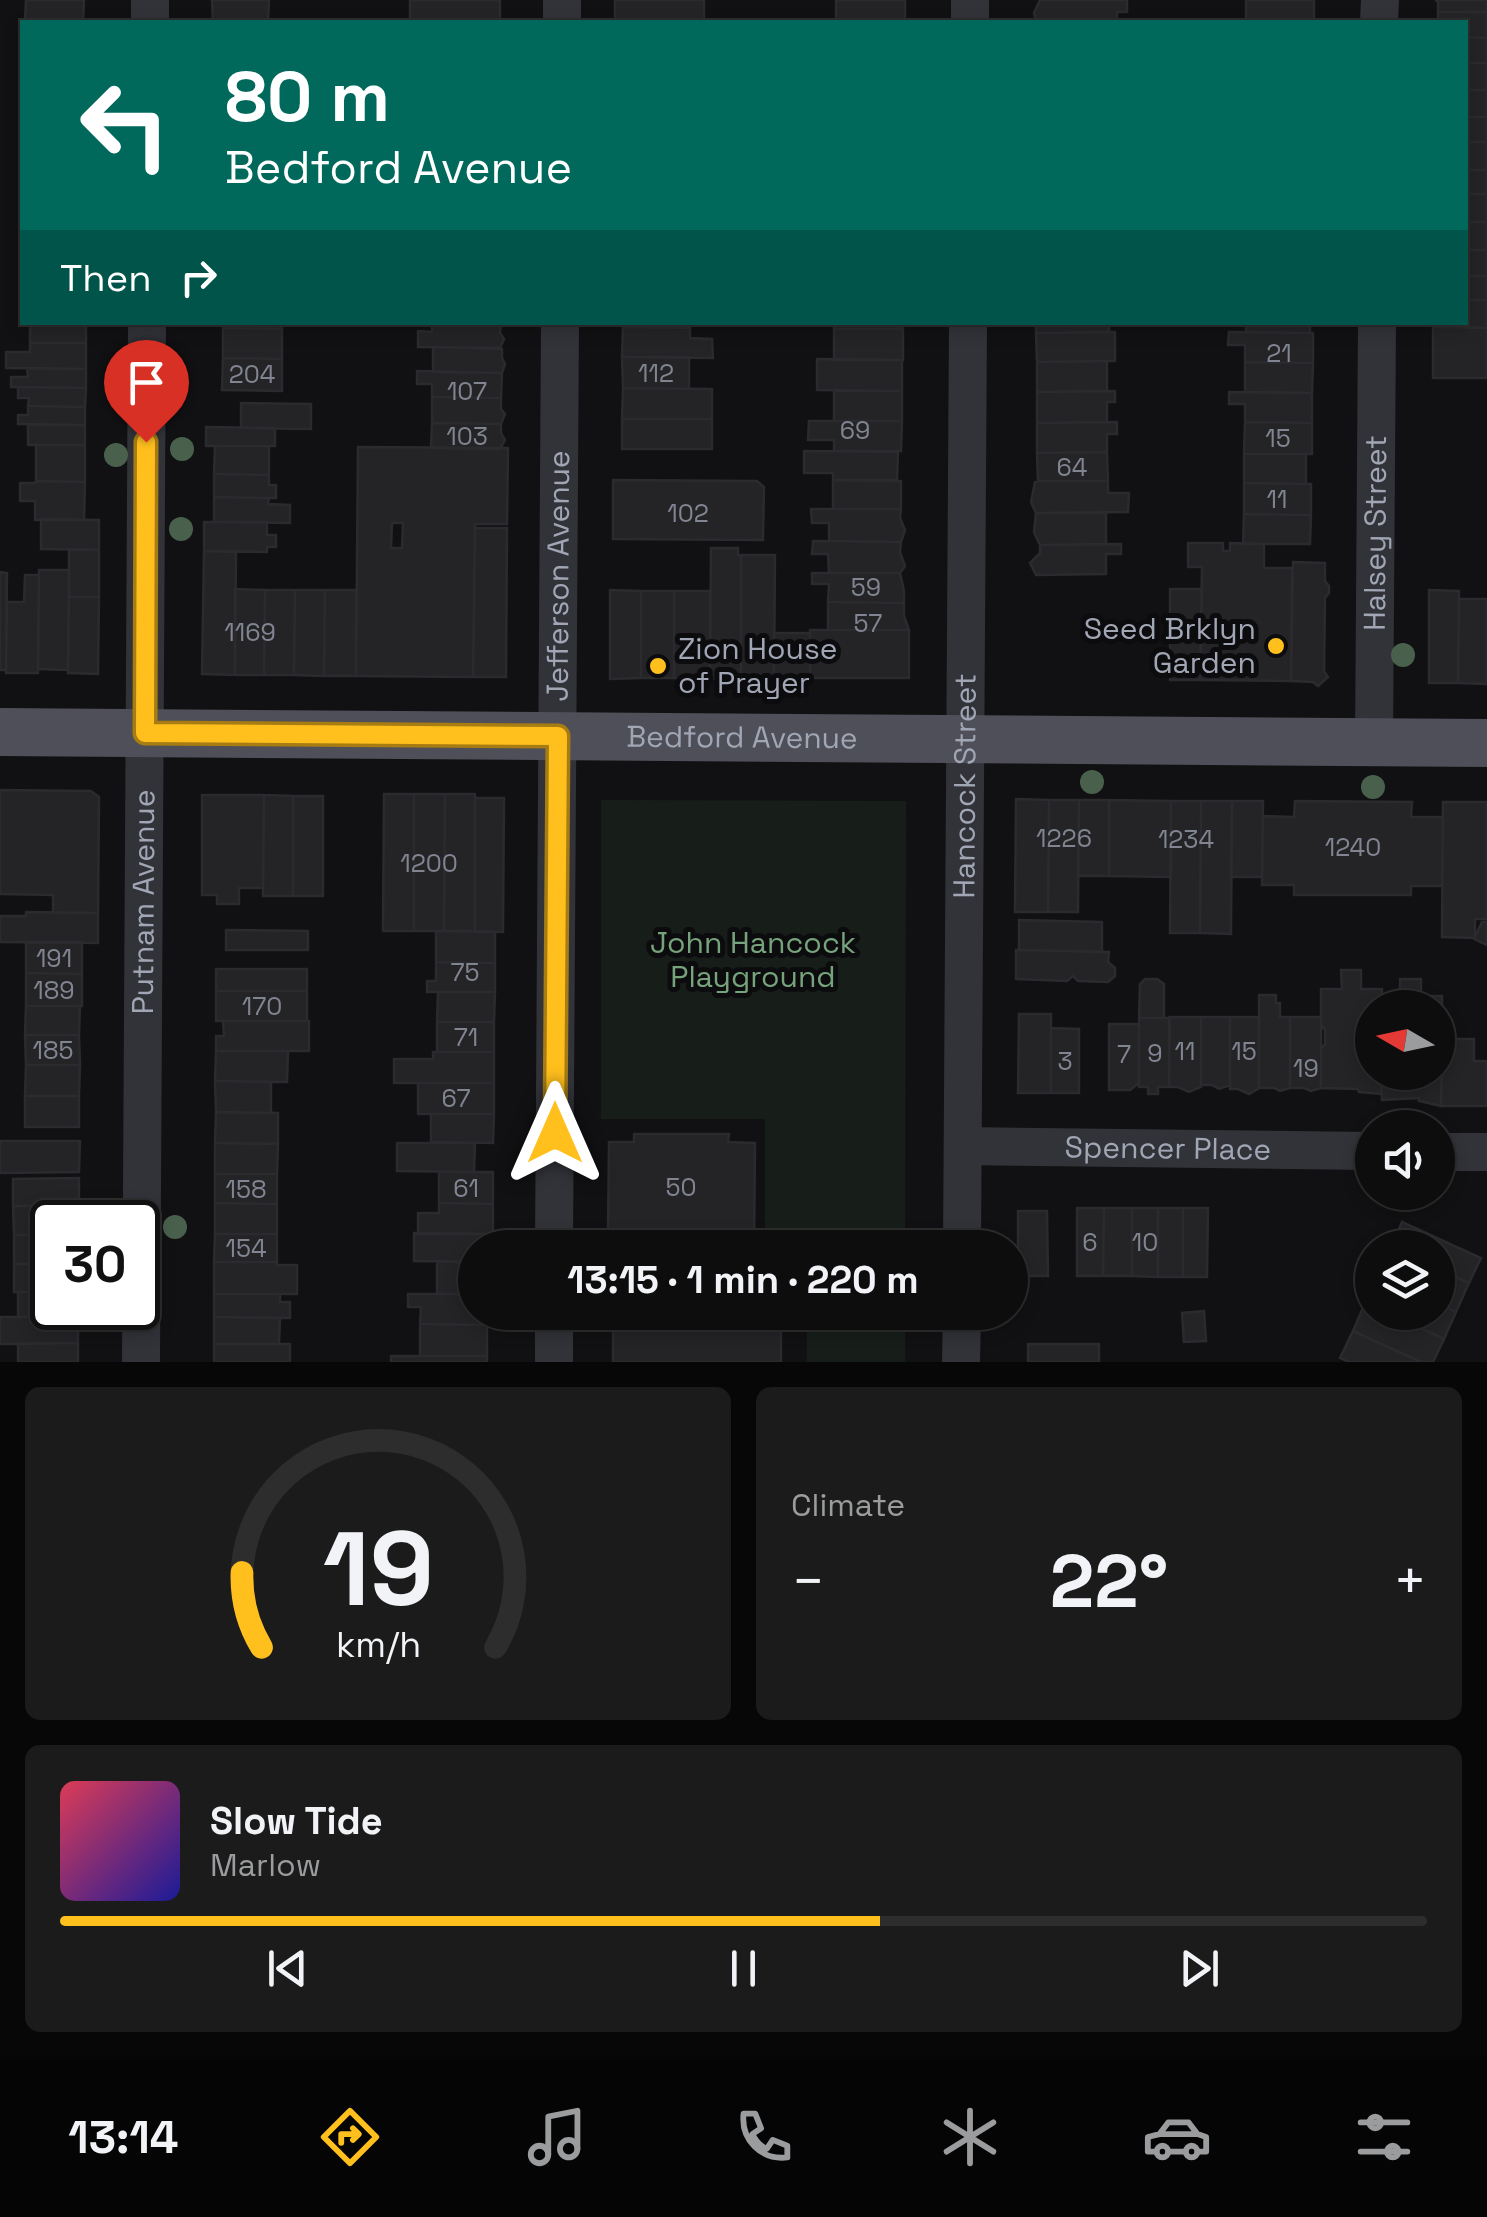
<!DOCTYPE html>
<meta charset="utf-8">
<style>
:root{--surface:#0d0d0e;--page:#1b1b1c;--text:#f1f3f6;--muted:#9a9c9e;--line:#2d2d2e;--accent:#ffbf1d}
body{margin:0;font-family:"Space Grotesk",sans-serif;background:var(--page);color:var(--text);height:100vh;display:flex;flex-direction:column;font-size:38px;white-space:nowrap}
*{box-sizing:border-box;margin:0}
p{font-size:32px;color:var(--muted)}
.icon{flex:none;width:55px;height:55px;fill:none;stroke:currentColor;stroke-width:2;stroke-linecap:round;stroke-linejoin:round}
.map{position:relative;height:1362px;overflow:hidden}
.details{display:flex;flex-direction:column;gap:25px;padding:25px;background:#070708;flex:1}
.details>*{flex:none}
.hud{position:absolute;left:20px;top:20px;width:1448px;height:305px;border-radius:0px;box-shadow:0 5px 15px #0003,0 0 0 2px var(--line);background:#00695c;color:#fff;overflow:hidden}
.needle{width:65px;rotate:279deg}
.controls{position:absolute;left:1355px;top:990px;display:grid;gap:20px}
.controls a{display:grid;place-items:center;width:100px;height:100px;border-radius:50%;background:var(--surface);box-shadow:0 5px 15px #0003,0 0 0 2px var(--line);font-size:50px}
.speed{position:absolute;left:30px;top:1200px;display:flex;gap:20px;font-size:50px;font-weight:700;text-align:center}
.speed>*{display:grid;place-content:center;width:130px;height:130px;border-radius:50%;background:var(--surface);box-shadow:0 5px 15px #0003,0 0 0 2px var(--line);line-height:1}
.speed .limit{border:5px solid #111;border-radius:15px;background:#fff;color:#111}
.pin{position:absolute;display:grid;place-items:center;width:85px;height:85px;color:#fff;margin:-102px -42px;border-radius:50% 50% 50% 0;rotate:-45deg;box-shadow:0 0 10px #0007}
.pin .icon{rotate:45deg}
.me{position:absolute;width:110px;margin:-55px;rotate:0deg;stroke-linejoin:round;filter:drop-shadow(0 0 8px #0008)}
.turn{display:flex;align-items:center;gap:35px;height:210px;padding:0 40px;font-size:45px}
.turn .icon{width:130px;height:130px;stroke-width:2.5}
.turn b{display:block;font-size:70px;line-height:85px}
.then{display:flex;align-items:center;height:95px;padding:0 40px;background:#0003;gap:20px;font-size:38px}
.big{font-size:75px;font-weight:700;line-height:1.1}
.details .widget{flex:1;display:flex;flex-direction:column;justify-content:center;gap:15px;min-width:0;padding:0 35px;border-radius:15px;background:var(--page)}
.details .dial{align-items:center;gap:0}
.dial svg{height:260px;overflow:visible;fill:none;stroke:var(--line);stroke-width:7;stroke-linecap:round;text-anchor:middle}
.dial text{fill:var(--text);stroke:none}
.song{display:flex;align-items:center;gap:30px}
.cover{width:120px;height:120px;border-radius:15px;background:linear-gradient(135deg,hsl(350 70% 55%),hsl(240 70% 35%))}
.played{height:10px;border-radius:5px;background:linear-gradient(90deg,var(--accent) 60%,var(--line) 60%)}
.keys{display:flex;justify-content:space-around;direction:ltr}
.heat{display:flex;justify-content:space-between;align-items:center;font-size:55px;direction:ltr}
.details .tiles{flex:1;display:grid;gap:25px;grid-template-columns:1fr 1fr}
.widget:last-child{grid-column:span 2}
.trip{position:absolute;left:458px;top:1230px;width:570px;height:100px;border-radius:50px;background:var(--surface);box-shadow:0 5px 15px #0003,0 0 0 2px var(--line);font-weight:700;line-height:100px;text-align:center}
.dock{display:flex;height:160px;justify-content:space-around;align-items:center;background:#050506;color:var(--muted)}
.dock .icon{width:70px;height:70px}
.dock .selected{color:var(--accent)}
.dock b{font-size:45px;color:var(--text)}
.map>svg:first-child{display:block}
.green{fill:#171e19}
.building{fill:#242427;stroke:#2b2b2f;stroke-width:2.5;fill-rule:evenodd}
.lines{fill:none;stroke-linecap:round;stroke-linejoin:round}
.minor{stroke:#323339;stroke-width:38}
.major{stroke:#4e4f58;stroke-width:48}
.tree{fill:#49614c}
.route-casing{stroke:#a67c13;stroke-width:25}
.route{stroke:#ffbf1d;stroke-width:18}
.poi-dot{fill:#ffbf1d;stroke:#0c0c0e;stroke-width:4}
.labels{text-anchor:middle;stroke-width:10;stroke-linejoin:round;paint-order:stroke}
.number-label{font-size:25px;fill:#818591}
.street-label{font-size:30px;fill:#a1a6b5;stroke:#0c0c0e}
.poi-label{font-size:30px;fill:#a1a6b5;stroke:#0c0c0e;text-anchor:end}
.park-label{font-size:30px;fill:#76a37b;stroke:#0c0c0e}
</style>
<div class="map">
<svg width="1487" height="1362" viewBox="0 0 1487 1362">
<rect width="100%" height="100%" fill="#111113"/>
<!-- green -->
<path class="green" d="M601,800L906,801L905,1247H765V1119H601Z
M807,1313H905V1362H807Z"/>
<!-- building -->
<path class="building" d="M26,0H84L83,22H25Z
M212,0H269L268,22H213Z
M410,0H500V22H410Z
M615,0H704V22H615Z
M836,0H905V22H836Z
M1040,0H1127V12H1117V22H1036L1034,13Z
M1246,0H1314V22H1246Z
M1436,0H1487V12H1438V2Z
M1438,12H1487V38L1465,37V22H1438Z
M1465,37L1487,38V63H1465Z
M1465,63H1487V90H1465Z
M1465,90H1487V117H1465Z
M1465,117H1487V142H1465Z
M1465,142H1487V170H1465Z
M1465,170H1487V194H1465Z
M1465,194H1487V222H1465Z
M1465,222H1487V250H1465Z
M1465,250H1487V276H1465Z
M1465,276H1487V300H1465Z
M1465,300H1487V328L1449,327V322H1465Z
M30,322H86V343H30Z
M223,322H282V329L223,328Z
M432,322L501,323L500,333L504,339L500,348L418,347V331L432,332Z
M623,322H690V328L623,327Z
M834,322H903V329H834Z
M1036,322H1109V332L1036,333Z
M1246,322H1310V333L1246,332Z
M623,327L690,328V338L712,339L713,358L622,357Z
M1433,327L1487,328V378H1433Z
M223,328L282,329V359L223,358Z
M834,329H903V360H834Z
M1115,332V361L1037,362L1036,333Z
M1229,332L1313,333V363L1245,362V345H1228Z
M30,343H86V369L6,368V352H30Z
M433,347L502,349V358L505,364L502,373L433,372Z
M622,357H689V389L623,388Z
M223,358L282,359V391L222,390Z
M817,359L902,360V391L817,390Z
M1107,361V391L1037,392V362Z
M1245,362L1313,363L1312,393L1245,392Z
M27,368L86,369V388L11,387V377H28Z
M417,371L502,373L501,398L432,397V384H417Z
M18,387L86,388L85,407L28,406L29,398H18Z
M623,388L712,389V419H622Z
M834,391H902V421H834Z
M1115,391V402H1107V422L1037,423V392Z
M1229,392L1312,393V423L1245,422V404H1229Z
M432,397L501,398V409L505,414L501,424L432,423Z
M241,403L311,404V429L241,428Z
M28,406L85,407V425L18,424V415H28Z
M622,419H712V449H622Z
M809,421H902L901,451H834V440H808Z
M1117,422V434H1107V452L1037,453V423Z
M1245,422L1312,423V454H1244Z
M432,423L501,424V433L505,440L500,449L431,448Z
M28,425H85V445H28Z
M206,427L275,428V446H206Z
M36,445H85V482L36,481Z
M215,446H269V475L214,474Z
M358,447L508,448L507,524H475L473,677L356,676ZM392,523H403L402,548H391Z
M804,451L898,452L897,480H833V473H804Z
M1107,452L1108,481H1038L1037,453Z
M1244,454H1306V484L1244,483Z
M214,474L269,475V485H276V498L214,497Z
M613,480L757,481L764,487L763,540L613,539Z
M833,480L901,481V509H833Z
M36,481L85,482L84,520H35V501H20V483H35Z
M1038,481H1108V493H1129L1128,512L1036,513L1031,502L1035,482Z
M1244,483L1311,484V515L1244,514Z
M214,497L269,498L268,504L290,505V523L214,522Z
M811,509H901L900,518L905,530L901,542L829,541V523H812Z
M1036,513H1106V544L1040,545L1034,532Z
M1244,514L1311,515L1310,544H1243Z
M41,519L99,520V550L41,549Z
M204,522H267V535H276V547H267V552L204,551Z
M475,528H507L506,677H473Z
M813,541L901,542L900,552L905,566L900,573H829L828,554H812Z
M1188,543H1223V551H1230V543L1264,544V568H1292L1291,681L1200,680L1202,567H1188Z
M1121,544V554H1106V574L1036,575L1030,563L1040,553V545Z
M711,548H738V555H741V679H710Z
M69,549L99,550V597H69Z
M204,551L236,552L235,675L202,674Z
M741,555H775L774,679H741Z
M1293,562L1325,563V581L1329,586V593L1325,598L1324,671L1328,677L1318,686L1313,682L1291,681Z
M39,570H69L68,670L38,669Z
M0,572L7,573L6,670H0Z
M812,573H900L904,591V603L828,602L829,584H812Z
M25,575H39L38,673H6L7,602H24Z
M235,589L265,590L264,675H235Z
M1170,589H1202L1200,680H1170Z
M265,590H295L294,675H264Z
M295,590H325L324,676L294,675Z
M325,590H356V676H324Z
M610,590L641,591V678L610,679Z
M1429,590L1459,591L1458,683H1429Z
M641,591H674V678H641Z
M674,591H710V679L674,678Z
M69,597H99L98,674L68,673Z
M1459,599H1487V684L1458,683Z
M828,602L904,603V616L909,630H828Z
M810,630H909V678H810Z
M774,633H810V678L774,677Z
M0,790L91,791L99,797L98,913H53V895L0,894Z
M384,794H414V931H383Z
M414,794H445L444,931H414Z
M445,794H475V931H444Z
M202,795H264L263,888H239V904H217V895H202Z
M264,795L293,796V896H263Z
M293,796H323V896H293Z
M475,798H504L503,932L475,931Z
M1016,799L1049,800L1048,912H1015Z
M1049,800H1079L1078,912H1048Z
M1079,800H1109V876H1078Z
M1109,800L1171,801V877L1109,876Z
M1171,801H1201L1200,933H1170Z
M1201,801H1232L1231,934L1200,933Z
M1232,801H1263L1262,877H1231Z
M1295,801L1412,802L1411,817H1443L1442,886H1411V895H1294V885H1262L1263,816L1294,817Z
M1443,802H1487V919H1475V938L1442,937Z
M26,912L98,913V943L0,942V916H26Z
M1019,920L1102,922V952L1019,950Z
M1482,922H1487V945L1474,939Z
M226,930L308,931V950H226Z
M436,931L495,932V963L436,962Z
M26,942H82V974L26,973Z
M1016,950L1109,952L1108,962L1115,968V976L1108,982L1078,981L1073,976L1067,981L1016,979Z
M436,962L495,963V992H427V981H436Z
M216,969H307V991H216Z
M1341,970H1361V989H1382V1008H1372V1072H1381V1094L1359,1092L1358,1089L1321,1088V1049L1325,1044V1030L1321,1025V989H1342Z
M26,973L82,974V1006H26Z
M1145,979H1157L1164,984V1018H1139L1140,984Z
M1400,979H1421V996H1442V1033L1438,1037V1051L1442,1056L1441,1106L1419,1101V1098L1382,1100L1381,1072H1438V1008H1382V996H1400Z
M216,991H307V1021H216Z
M438,992H495L494,1022H437Z
M1259,995H1276V1003H1280V1017H1290V1088L1280,1091L1274,1088H1259Z
M26,1006H80L79,1035H25Z
M1019,1014H1051V1093H1018Z
M1169,1017H1201V1087L1189,1092L1178,1087H1169Z
M1201,1017H1230V1085L1219,1089L1212,1085H1201Z
M1230,1017H1259V1088L1249,1094L1238,1089H1230Z
M1290,1017H1321V1088L1311,1091L1304,1088H1290Z
M1139,1018H1170L1169,1087H1158V1094H1148V1087H1139Z
M223,1021H309V1051H216V1036H224Z
M437,1022H494V1052H437Z
M1109,1024H1139V1083L1130,1090H1109Z
M1051,1028L1079,1029V1093H1051Z
M25,1035H79L80,1065H26Z
M1442,1039H1474V1061H1487V1106H1441Z
M216,1051H288L287,1082L215,1081Z
M433,1052H494V1083H394V1059H433Z
M26,1065H80L79,1096H25Z
M215,1081L271,1082V1113L216,1112Z
M418,1083H494V1114H418Z
M25,1096H79V1127H25Z
M216,1112L278,1113V1144L215,1143Z
M431,1114H494L493,1143L431,1142Z
M634,1134H729L728,1142L755,1143L754,1248H622V1231H608L609,1142H634Z
M0,1141H80L79,1172L0,1173Z
M215,1143L278,1144L277,1174H215Z
M397,1143H475L474,1172L397,1171Z
M439,1172H493V1204L439,1203Z
M215,1174H277V1204L215,1203Z
M79,1178V1206H13V1179Z
M215,1203L277,1204V1234H215Z
M439,1203L493,1204V1234H418V1213H439Z
M13,1206H79V1222H52V1235H14Z
M1077,1208H1104L1103,1276H1077Z
M1104,1208H1132V1276H1103Z
M1132,1208H1158V1277L1132,1276Z
M1158,1208H1183V1277H1158Z
M1183,1208H1208L1207,1277H1183Z
M1018,1211H1047L1048,1276H1018Z
M1402,1222L1481,1258L1469,1283L1438,1269V1248H1391Z
M414,1233L493,1234V1248H475V1262L414,1261Z
M215,1234H277V1262H214Z
M14,1235H52V1264H14Z
M437,1261L475,1262V1294H437Z
M214,1262H277V1265H297V1294H214Z
M14,1264H52V1292H14Z
M1438,1269L1469,1283L1456,1312L1438,1303Z
M18,1292H52V1308H78V1317H18Z
M214,1294H280V1302H290V1318L214,1317Z
M408,1294H475V1312H487V1325L420,1324L421,1307H408Z
M1365,1303L1372,1306V1312H1386L1444,1339L1433,1362H1421L1353,1331Z
M1438,1303L1456,1312L1444,1339L1386,1312H1438Z
M1204,1311L1206,1341L1184,1342L1182,1313Z
M613,1312H781V1362H613Z
M0,1317H78V1343L0,1344Z
M214,1317L280,1318L279,1344H214Z
M420,1324L487,1325V1356H420Z
M1353,1331L1421,1362H1349L1340,1358Z
M78,1343V1362H18V1344Z
M214,1344H290V1362H214Z
M1028,1344H1099V1362H1028Z
M391,1356H487V1362H391Z"/>
<g class="lines">
<!-- minor -->
<g class="minor">
<path d="M150,22V0"/>
<path d="M562,22V0"/>
<path d="M970,22V0"/>
<path d="M1379,22L1380,0"/>
<path id="s1" d="M1374,743L1377,322"/>
<path id="s2" d="M963,1146L1372,1151"/>
<path d="M1438,1152H1487"/>
<path id="s3" d="M554,1248L560,322"/>
<path id="s4" d="M962,1248L968,322"/>
<path id="s5" d="M141,1362L147,322"/>
<path d="M554,1362V1312"/>
<path d="M961,1362L962,1312"/>
</g>
<!-- major -->
<path class="major" id="s6" d="M0,732L1487,743"/>
</g>
<!-- trees -->
<g class="tree">
<circle cx="182" cy="449" r="12"/>
<circle cx="116" cy="455" r="12"/>
<circle cx="181" cy="529" r="12"/>
<circle cx="1403" cy="655" r="12"/>
<circle cx="1092" cy="782" r="12"/>
<circle cx="1373" cy="787" r="12"/>
<circle cx="175" cy="1227" r="12"/>
</g>
<g class="lines">
<defs>
<path id="route" d="M146,442L145,733L558,736L555,1133"/>
</defs>
<!-- route casing -->
<use href="#route" class="route-casing"/>
<!-- route -->
<use href="#route" class="route"/>
</g>
<!-- markers -->
<g class="poi-dot">
<circle cx="1276" cy="646" r="10"/>
<circle cx="658" cy="666" r="10"/>
</g>
<g class="labels">
<!-- number labels -->
<g class="number-label">
<text x="1279" y="362">21</text>
<text x="656" y="382">112</text>
<text x="252" y="383">204</text>
<text x="467" y="400">107</text>
<text x="855" y="439">69</text>
<text x="467" y="445">103</text>
<text x="1278" y="447">15</text>
<text x="1072" y="476">64</text>
<text x="1277" y="508">11</text>
<text x="688" y="522">102</text>
<text x="866" y="596">59</text>
<text x="868" y="632">57</text>
<text x="250" y="641">1169</text>
<text x="1064" y="847">1226</text>
<text x="1186" y="848">1234</text>
<text x="1353" y="856">1240</text>
<text x="429" y="872">1200</text>
<text x="54" y="967">191</text>
<text x="465" y="981">75</text>
<text x="54" y="999">189</text>
<text x="262" y="1015">170</text>
<text x="466" y="1046">71</text>
<text x="53" y="1059">185</text>
<text x="1185" y="1060">11</text>
<text x="1244" y="1060">15</text>
<text x="1155" y="1062">9</text>
<text x="1124" y="1063">7</text>
<text x="1065" y="1070">3</text>
<text x="1306" y="1077">19</text>
<text x="456" y="1107">67</text>
<text x="681" y="1196">50</text>
<text x="466" y="1197">61</text>
<text x="246" y="1198">158</text>
<text x="1090" y="1251">6</text>
<text x="1145" y="1251">10</text>
<text x="246" y="1257">154</text>
</g>
<!-- street labels -->
<g class="street-label">
<text dy="10" stroke="none"><textPath href="#s1" startOffset="210">Halsey Street</textPath></text>
<text dy="10" stroke="none"><textPath href="#s3" startOffset="672">Jefferson Avenue</textPath></text>
<text dy="10" stroke="none"><textPath href="#s6" startOffset="742">Bedford Avenue</textPath></text>
<text dy="10" stroke="none"><textPath href="#s4" startOffset="462">Hancock Street</textPath></text>
<text dy="10" stroke="none"><textPath href="#s5" startOffset="460">Putnam Avenue</textPath></text>
<text dy="10" stroke="none"><textPath href="#s2" startOffset="205">Spencer Place</textPath></text>
</g>
<!-- poi labels -->
<g class="poi-label">
<text x="1256" y="639">Seed Brklyn<tspan x="1256" dy="34">Garden</tspan></text>
<text x="678" y="659" text-anchor="start">Zion House<tspan x="678" dy="34">of Prayer</tspan></text>
</g>
<!-- park labels -->
<g class="park-label">
<text x="753" y="953">John Hancock<tspan x="753" dy="34">Playground</tspan></text>
</g>
</g>
</svg>
<div class="controls">
<a><svg class="needle" viewBox="-14 -14 28 28"><path d="M0-13l5 13h-10z" fill="#e53935"/><path d="M0 13l5-13h-10z" fill="#9a9c9e"/></svg></a>
<a><svg class="icon" aria-label="sound" viewBox="0 0 24 24"><path d="M4 9h4l5-4v14l-5-4H4zM17 9q2 3 0 6"/></svg></a>
<a><svg class="icon" aria-label="layers" viewBox="0 0 24 24"><path d="M12 4l9 5-9 5-9-5zM3 14l9 5 9-5"/></svg></a>
</div>
<div class="speed"><div class="limit">30</div></div>
<div class="pin" style="left:146px;top:442px;background:#d93025"><svg class="icon" aria-label="arrive" viewBox="0 0 24 24"><path d="M6 21V4h12l-3 4 3 4H6"/></svg></div>
<svg class="me" style="left:555px;top:1133px" viewBox="-20 -20 40 40"><path d="M0-17L14 15 0 8-14 15z" fill="#ffbf1d" stroke="#fff" stroke-width="4"/></svg>
<div class="trip">13:15 · 1 min · 220 m</div>
<div class="hud">
<div class="turn"><svg class="icon" aria-label="left" viewBox="0 0 24 24"><path d="M17 20v-9H6M10 6l-5 5 5 5"/></svg><div><b>80 m</b>Bedford Avenue</div></div>
<div class="then">Then<svg class="icon" aria-label="right" viewBox="0 0 24 24"><path d="M7 20v-9h11M14 6l5 5-5 5"/></svg></div>
</div>
</div>
<section class="details">
<div class="tiles">
<div class="widget dial"><svg viewBox="0 0 100 80">
<path d="M14 69A42 42 0 1 1 86 69"/>
<path d="M14 69A42 42 0 0 1 8 46" stroke="#ffbf1d"/>
<text x="50" y="56" font-size="32" font-weight="700">19</text>
<text x="50" y="72" font-size="11">km/h</text>
</svg></div>
<div class="widget"><p>Climate</p>
<div class="heat"><a>−</a><b class="big">22°</b><a>+</a></div>
</div>
<div class="widget">
<div class="song"><i class="cover"></i><div><b>Slow Tide</b><p>Marlow</p></div></div>
<div class="played"></div>
<div class="keys"><svg class="icon" aria-label="previous" viewBox="0 0 24 24"><path d="M18 5L8 12l10 7zM5 5v14"/></svg><svg class="icon" aria-label="pause" viewBox="0 0 24 24"><path d="M8 5v14M16 5v14"/></svg><svg class="icon" aria-label="next" viewBox="0 0 24 24"><path d="M6 5l10 7-10 7zM19 5v14"/></svg></div>
</div>
</div>
</section>
<nav class="dock">
<b>13:14</b>
<svg class="icon selected" aria-label="directions" viewBox="0 0 24 24"><path d="M12 3l9 9-9 9-9-9zM9 14v-3h6M13 9l2 2-2 2"/></svg>
<svg class="icon" aria-label="music" viewBox="0 0 24 24"><path d="M9 18V5l10-2v13"/><circle cx="6" cy="18" r="3"/><circle cx="16" cy="16" r="3"/></svg>
<svg class="icon" aria-label="phone" viewBox="0 0 24 24"><path d="M5 4h4l2 5-3 2q2 4 5 5l2-3 5 2v4C11 20 4 13 5 4z"/></svg>
<svg class="icon" aria-label="climate" viewBox="0 0 24 24"><path d="M12 3v18M4 7l16 10M4 17L20 7"/></svg>
<svg class="icon" aria-label="car" viewBox="0 0 24 24"><path d="M5 17H2v-5l4-1 3-4h7l3 4 3 1v5h-3M9 17h6M6 11h13"/><circle cx="7" cy="17" r="2"/><circle cx="17" cy="17" r="2"/></svg>
<svg class="icon" aria-label="filters" viewBox="0 0 24 24"><path d="M4 7h16M4 17h16"/><circle cx="9" cy="7" r="2"/><circle cx="15" cy="17" r="2"/></svg>
</nav>
